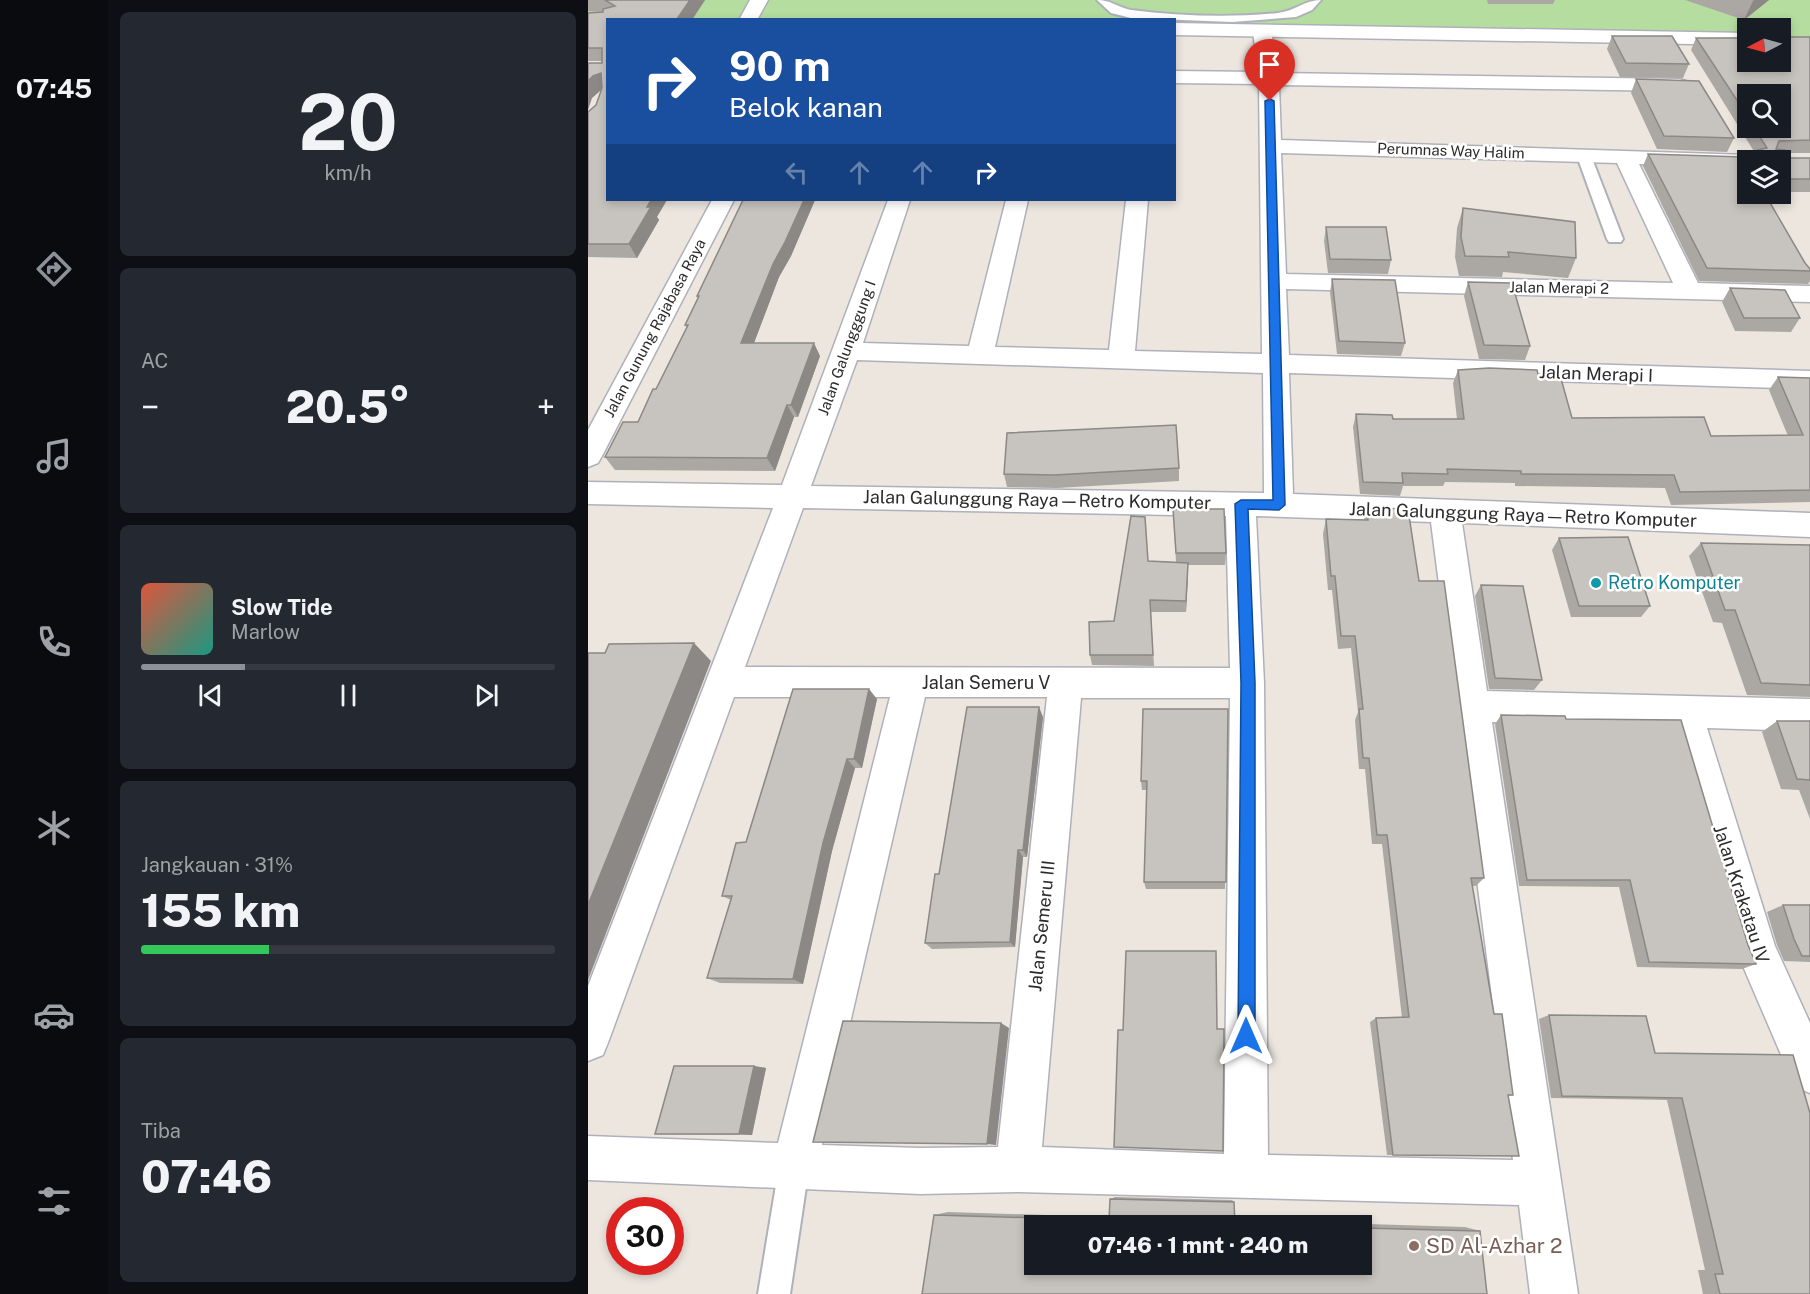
<!DOCTYPE html>
<html lang="id">
<meta charset="utf-8">
<style>
:root{--surface:#171b24;--page:#242831;--text:#f1f3f6;--muted:#9ea1a6;--line:#363941;--accent:#8c9099}
body{margin:0;font-family:"Public Sans",sans-serif;background:var(--page);color:var(--text);height:100vh;display:flex;flex-direction:column;font-size:22px;white-space:nowrap}
*{box-sizing:border-box;margin:0}
p{font-size:20px;color:var(--muted)}
.icon{flex:none;width:33px;height:33px;fill:none;stroke:currentColor;stroke-width:2;stroke-linecap:round;stroke-linejoin:round}
.map{position:relative;flex:1;overflow:hidden}
.sheet{display:flex;flex-direction:column;gap:12px;padding:12px;background:#0d0f14;width:480px}
.sheet>*{flex:none}
.top-card{position:absolute;left:18px;top:18px;width:570px;height:183px;border-radius:0px;box-shadow:0 3px 9px #0003;background:#1a4fa0;color:#fff;overflow:hidden}
.needle{width:39px;rotate:264deg}
.controls{position:absolute;left:1149px;top:18px;display:grid;gap:12px}
.controls a{display:grid;place-items:center;width:54px;height:54px;border-radius:0px;background:var(--surface);box-shadow:0 3px 9px #0003;font-size:30px}
.speed{position:absolute;left:18px;top:1197px;display:flex;gap:12px;font-size:30px;font-weight:700;text-align:center}
.speed>*{display:grid;place-content:center;width:78px;height:78px;border-radius:50%;background:var(--surface);box-shadow:0 3px 9px #0003;line-height:1}
.speed .limit{border:9px solid #d22;background:#fff;color:#111}
.pin{position:absolute;display:grid;place-items:center;width:51px;height:51px;color:#fff;margin:-62px -26px;border-radius:50% 50% 50% 0;rotate:-45deg;box-shadow:0 0 6px #0007}
.pin .icon{rotate:45deg}
.me{position:absolute;width:66px;margin:-33px;rotate:0deg;stroke-linejoin:round;filter:drop-shadow(0 0 4px #0008)}
.turn{display:flex;align-items:center;gap:21px;height:126px;padding:0 24px;font-size:27px}
.turn .icon{width:78px;height:78px;stroke-width:2.5}
.turn b{display:block;font-size:42px;line-height:51px}
.lanes{display:flex;align-items:center;height:57px;padding:0 24px;background:#0003;justify-content:center;gap:30px;direction:ltr}
.lanes .off{opacity:.35}
.big{font-size:45px;font-weight:800;line-height:1.1}
.sheet .card{flex:1;display:flex;flex-direction:column;justify-content:center;gap:9px;min-width:0;padding:0 21px;border-radius:9px;background:var(--page)}
.sheet .dial{align-items:center;gap:0}
.dial b{font-size:78px;line-height:1}
.song{display:flex;align-items:center;gap:18px}
.cover{width:72px;height:72px;border-radius:9px;background:linear-gradient(135deg,hsl(10 70% 55%),hsl(170 70% 35%))}
.played{height:6px;border-radius:3px;background:linear-gradient(90deg,var(--accent) 25%,var(--line) 25%)}
.keys{display:flex;justify-content:space-around;direction:ltr}
.heat{display:flex;justify-content:space-between;align-items:center;font-size:33px;direction:ltr}
.charge{height:9px;border-radius:4px;background:linear-gradient(90deg,#34c759 31%,var(--line) 0)}
.trip{position:absolute;left:436px;top:1215px;width:348px;height:60px;border-radius:0px;background:var(--surface);box-shadow:0 3px 9px #0003;font-weight:800;line-height:60px;text-align:center}
main{display:flex;flex:1;min-height:0}
.dock{display:flex;flex-direction:column;width:108px;justify-content:space-around;align-items:center;background:#090b0e;color:var(--muted)}
.dock .icon{width:42px;height:42px}
.dock .current{color:var(--accent)}
.dock b{font-size:27px;color:var(--text)}
.map>svg:first-child{display:block}
.green{fill:#b5dda0}
.lines{fill:none;stroke-linecap:round;stroke-linejoin:round}
.lane-casing{stroke:#afb1ba;stroke-width:4}
.street-casing{stroke:#afb1ba;stroke-width:3}
.secondary-casing{stroke:#afb1ba;stroke-width:3}
.lane{fill:#fff;fill-rule:evenodd}
.street{fill:#fff;fill-rule:evenodd}
.secondary{fill:#fff;fill-rule:evenodd}
.wall{fill:#aba8a3;fill-rule:evenodd}
.shaded-wall{fill:#8b8885}
.building{fill:#c7c3be;stroke:#8b8885;stroke-width:1.5}
.route{fill:#1a73e8;stroke:#114b97;stroke-width:1.5}
.culture-dot{fill:#0f9aa8;stroke:#fff;stroke-width:2}
.education-dot{fill:#8d6e63;stroke:#fff;stroke-width:2}
.labels{text-anchor:middle;stroke-width:5;stroke-linejoin:round;paint-order:stroke}
.far-street-label{font-size:15px;fill:#2b2b2b;stroke:#fff}
.street-label{font-size:18px;fill:#2b2b2b;stroke:#fff}
.culture-label{font-size:18px;fill:#0d838f;stroke:#fff;text-anchor:start}
.near-education-label{font-size:21px;fill:#785e54;stroke:#fff;text-anchor:start}
</style>
<main>
<nav class="dock">
<b>07:45</b>
<svg class="icon current" aria-label="directions" viewBox="0 0 24 24"><path d="M12 3l9 9-9 9-9-9zM9 14v-3h6M13 9l2 2-2 2"/></svg>
<svg class="icon" aria-label="music" viewBox="0 0 24 24"><path d="M9 18V5l10-2v13"/><circle cx="6" cy="18" r="3"/><circle cx="16" cy="16" r="3"/></svg>
<svg class="icon" aria-label="phone" viewBox="0 0 24 24"><path d="M5 4h4l2 5-3 2q2 4 5 5l2-3 5 2v4C11 20 4 13 5 4z"/></svg>
<svg class="icon" aria-label="climate" viewBox="0 0 24 24"><path d="M12 3v18M4 7l16 10M4 17L20 7"/></svg>
<svg class="icon" aria-label="car" viewBox="0 0 24 24"><path d="M5 17H2v-5l4-1 3-4h7l3 4 3 1v5h-3M9 17h6M6 11h13"/><circle cx="7" cy="17" r="2"/><circle cx="17" cy="17" r="2"/></svg>
<svg class="icon" aria-label="filters" viewBox="0 0 24 24"><path d="M4 7h16M4 17h16"/><circle cx="9" cy="7" r="2"/><circle cx="15" cy="17" r="2"/></svg>
</nav>
<section class="sheet">
<div class="card dial"><b>20</b><p>km/h</p></div>
<div class="card"><p>AC</p>
<div class="heat"><a>−</a><b class="big">20.5°</b><a>+</a></div>
</div>
<div class="card">
<div class="song"><i class="cover"></i><div><b>Slow Tide</b><p>Marlow</p></div></div>
<div class="played"></div>
<div class="keys"><svg class="icon" aria-label="previous" viewBox="0 0 24 24"><path d="M18 5L8 12l10 7zM5 5v14"/></svg><svg class="icon" aria-label="pause" viewBox="0 0 24 24"><path d="M8 5v14M16 5v14"/></svg><svg class="icon" aria-label="next" viewBox="0 0 24 24"><path d="M6 5l10 7-10 7zM19 5v14"/></svg></div>
</div>
<div class="card"><p>Jangkauan · 31%</p><b class="big">155 km</b><div class="charge"></div></div>
<div class="card"><p>Tiba</p><b class="big">07:46</b></div>
</section>
<div class="map">
<svg width="1222" height="1294" viewBox="0 0 1222 1294">
<rect width="100%" height="100%" fill="#ece6df"/>
<!-- green -->
<path class="green" d="M0,0H1222V45H1193L1192,28H1160L1159,44L587,29L586,20H0Z"/>
<g class="lines">
<defs>
<path id="lane" d="M509,0C523,0 529,7 543,10C591,16 642,18 690,13C707,11 717,0 733,0L724,10L708,17L644,22L543,18L523,13Z
M996,152L1003,156L1035,239L1033,242H1021L1019,239L989,156Z
M206,1152L217,1156L221,1167L202,1294H170L191,1167L195,1156Z"/>
<path id="street" d="M162,0H180L169,20H151Z
M674,25L683,31L690,73L1091,79L1098,81L1101,85L1098,89L1091,91L691,85L693,140L1160,155L1168,156L1170,160H1160V167L1051,164L1110,283L1222,286V302L698,289L701,355L1222,371V389L701,373L705,494L1222,513V537L874,523L899,691L1222,699V731L1119,728L1187,946L1222,1023V1093L1207,1087L1148,950L1084,727L904,722L990,1294H942L931,1205L430,1192L332,1194L0,1180V1136L190,1143L302,697H146L21,1040L15,1055L0,1061V986L185,508L0,504V482L194,485L300,200H322L275,343L381,346L418,200H440L407,347L521,350L538,200H560L547,351L674,354L671,84L586,83V71L670,72L665,31ZM693,153L1029,163L1085,283L698,274ZM269,360L675,373L676,493L223,486ZM215,508L638,516L642,668L157,667ZM668,516L843,522L925,1160L680,1155L676,683ZM337,697H459L410,1147L332,1148L234,1145ZM493,698H642L636,1154L454,1147Z"/>
<path id="secondary" d="M586,23L1160,33V45L586,35Z
M124,200H146L14,456L10,463L0,467V430Z"/>
</defs>
<!-- lane casing -->
<use href="#lane" class="lane-casing"/>
<!-- street casing -->
<use href="#street" class="street-casing"/>
<!-- secondary casing -->
<use href="#secondary" class="secondary-casing"/>
<!-- lane -->
<use href="#lane" class="lane"/>
<!-- street -->
<use href="#street" class="street"/>
<!-- secondary -->
<use href="#secondary" class="secondary"/>
</g>
<!-- wall -->
<path class="wall" d="M0,0H117L104,19L69,217L71,220L49,258L0,257V112L8,105L14,89L4,98L14,61H0V13L15,12L0,11Z
M899,0H967L965,4H900Z
M1097,0H1181L1156,20Z
M1024,36L1101,64L1095,78L1032,77L1019,49Z
M1222,37V153H1198L1199,158H1222V192H1192V160H1160V194L1222,269V281L1220,284L1111,281L1055,166L1060,154L1164,159L1167,153L1103,50L1108,38ZM1160,94L1192,128H1160Z
M1048,79L1146,138L1139,152L1069,149L1043,93Z
M160,200H227L203,256L191,277L166,343L232,356L210,417H206L187,471L27,470L17,457L50,422L68,389L99,328L97,325L110,298L109,296Z
M875,208L988,258L980,278L915,272L914,277L871,276L867,257L869,228Z
M738,227L803,260L800,274L740,273L736,241Z
M744,279L817,343L813,356L749,354L742,292Z
M880,282L942,346L937,360L891,359L876,296Z
M1142,288L1212,318L1203,332L1147,331L1134,302Z
M870,370L950,374L984,418L1123,436H1200L1181,390L1190,377L1222,378V502L1083,505L1077,488L927,486V483L857,482L855,486H815L812,496L772,494L765,427L768,414L805,419H869L865,383Z
M591,468V481L469,488L419,487L416,474Z
M779,508L831,581L896,878L888,886H884L906,1014L925,1095L920,1096L931,1156L799,1155L782,1022L788,1018H814L794,844H784L777,769H771L767,720L770,712L763,648L750,649L744,590H740L735,534L738,519L776,520Z
M585,509L638,553L637,565H600L598,612H563L566,666L504,665L502,655L526,621L560,561L588,562Z
M971,538L1062,606L1053,617H983L964,550Z
M1113,543L1222,545V697L1159,695L1134,623L1125,622L1101,556Z
M893,585L954,680L946,690L901,689L887,596Z
M289,699L274,768H267L244,851L215,984L132,983L119,978L143,900L134,896L158,842Z
M640,709L637,889H558L556,882L559,790H554L553,781Z
M913,715L978,719L1160,945L1168,964L1154,969L1049,967L1031,887L931,886L907,724Z
M455,717L439,857H435L427,947L344,949L337,943L351,874Z
M1189,721H1222V819L1211,790L1193,789L1174,732Z
M1195,905H1222V962L1196,961L1189,945L1179,912Z
M961,1015L1067,1053L1222,1294H1115L1110,1270H1117L1079,1100L963,1098L951,1019Z
M166,1066L178,1068L164,1135L67,1134Z
M527,1197L644,1200L646,1202L647,1220L877,1227L892,1231L899,1294H334L346,1215L360,1212L522,1217V1199ZM447,1226H774V1264H447Z"/>
<!-- shaded-wall -->
<path class="shaded-wall" d="M102,0H117L104,20L89,19Z
M1166,0H1181L1156,20L1165,1Z
M13,73L20,87L13,90L4,98L0,110V81L5,76Z
M63,200H79L69,217L71,220L49,258L41,244Z
M216,200H227L203,256L191,277L161,356L153,343L185,264Z
M226,343L232,356L210,417L203,405Z
M199,405L206,417L187,471L179,458Z
M600,563V574L598,612V601Z
M106,643L123,661L0,980V905Z
M281,689L289,699L274,768L266,759Z
M451,707L455,717L439,857L435,850Z
M259,759L267,768L244,851L215,984L205,979L235,843Z
M430,850L435,857L427,947L422,942Z
M413,1023L421,1028L408,1145L399,1144Z
M166,1066L178,1068L164,1135L151,1134Z"/>
<!-- building -->
<path class="building" d="M17,0H102L89,19H113L20,20V200H63L59,207H63L41,244H0V112L8,105L14,88L13,73L5,76L0,81V63H14V48H0V13L15,12V9L27,6Z
M1024,36H1084L1101,64L1038,63Z
M1192,37H1222V140L1191,141L1188,149L1197,150L1199,158H1222V179H1192V160H1160V194H1177L1217,263L1222,269V271L1119,268L1060,154L1157,157L1166,160L1169,157V150L1179,148L1166,128H1192V94H1160V117L1108,38H1160V62H1192Z
M1048,79L1111,81L1146,138L1076,136Z
M155,200H216L197,242L185,264L153,343H226L203,405H199L179,458L17,457L35,422H50L65,389H68L100,325H97L111,296H109Z
M875,208L987,222L988,258L920,252L921,257L877,256L873,237Z
M738,227H798L803,260L742,259Z
M744,279L807,280L817,343L751,341Z
M880,282L924,283L942,346L896,345Z
M1142,288L1197,290L1212,318H1156Z
M901,368L949,370L950,374L972,375L984,418L1116,417L1123,436L1215,435L1190,377L1222,378V490L1092,492L1086,475L933,474V471L859,469L860,474L814,473L815,483L775,482L768,414L804,415L805,419H876L870,370Z
M588,425L591,468L466,475L416,474L419,433Z
M779,508L820,509L831,581H856L896,878H883L906,1014H914L925,1095H920L931,1156L805,1155L788,1018L821,1017L799,835H789L781,758H775L771,709H775L767,636H753L747,576H743L738,519L780,520Z
M585,509H636L638,553H588Z
M543,516L557,517L560,561L600,563L598,601L562,600L565,655H502L501,622L526,621Z
M1040,537L1062,606H991L971,538Z
M1113,543L1222,545V685L1173,683L1147,610H1137Z
M893,585L935,586L954,680L907,678Z
M106,643L0,905V653H17L21,644Z
M205,689H281L266,759H259L235,843L205,979L119,978L144,896H134L148,843L158,842Z
M379,707H451L435,850H430L422,942L337,943L347,874H351Z
M555,709H640L638,882H556L559,781H553Z
M913,715L977,716L978,719L1093,720L1160,945L1168,964L1061,962L1042,880H939Z
M1189,721H1222V780L1209,779Z
M1195,905H1222V956H1214L1206,939Z
M538,951H628L629,1029H636L635,1151L526,1147L530,1030H535Z
M961,1015L1058,1016L1067,1053L1205,1055L1222,1113V1294H1132L1127,1274H1135L1094,1098L974,1096Z
M255,1021L413,1023L399,1144L225,1142Z
M86,1066H166L151,1134H67Z
M522,1199L646,1202L647,1224L703,1226H447V1264H774V1228L892,1231L899,1294H334L346,1215L521,1220Z"/>
<!-- route -->
<path class="route" d="M682,99L686,101L697,505L691,510L660,509L667,683V1036L665,1042L658,1045L652,1042L650,1036L653,683L647,504L653,500H685L677,101Z"/>
<!-- markers -->
<circle class="culture-dot" cx="1008" cy="583" r="6"/>
<circle class="education-dot" cx="826" cy="1246" r="6"/>
<g class="labels">
<!-- far-street labels -->
<g class="far-street-label">
<text transform="translate(863 151) rotate(2)" y="5">Perumnas Way Halim</text>
<text transform="translate(971 288) rotate(1)" y="5">Jalan Merapi 2</text>
<text transform="translate(67 328) rotate(-62)" y="5">Jalan Gunung Rajabasa Raya</text>
<text transform="translate(259 348) rotate(-70)" y="5">Jalan Galungggung I</text>
</g>
<!-- street labels -->
<g class="street-label">
<text transform="translate(1008 374) rotate(2)" y="6">Jalan Merapi I</text>
<text transform="translate(449 500) rotate(1)" y="6">Jalan Galunggung Raya—Retro Komputer</text>
<text transform="translate(935 515) rotate(2)" y="6">Jalan Galunggung Raya—Retro Komputer</text>
<text x="398" y="689">Jalan Semeru V</text>
<text transform="translate(1153 894) rotate(72)" y="6">Jalan Krakatau IV</text>
<text transform="translate(454 926) rotate(-84)" y="6">Jalan Semeru III</text>
</g>
<!-- culture labels -->
<g class="culture-label">
<text x="1020" y="589">Retro Komputer</text>
</g>
<!-- near-education labels -->
<g class="near-education-label">
<text x="838" y="1253">SD Al-Azhar 2</text>
</g>
</g>
</svg>
<div class="controls">
<a><svg class="needle" viewBox="-14 -14 28 28"><path d="M0-13l5 13h-10z" fill="#e53935"/><path d="M0 13l5-13h-10z" fill="#9ea1a6"/></svg></a>
<a><svg class="icon" aria-label="search" viewBox="0 0 24 24"><circle cx="10" cy="10" r="6"/><path d="M15 15l6 6"/></svg></a>
<a><svg class="icon" aria-label="layers" viewBox="0 0 24 24"><path d="M12 4l9 5-9 5-9-5zM3 14l9 5 9-5"/></svg></a>
</div>
<div class="speed"><div class="limit">30</div></div>
<div class="pin" style="left:682px;top:101px;background:#d93025"><svg class="icon" aria-label="arrive" viewBox="0 0 24 24"><path d="M6 21V4h12l-3 4 3 4H6"/></svg></div>
<svg class="me" style="left:658px;top:1036px" viewBox="-20 -20 40 40"><path d="M0-17L14 15 0 8-14 15z" fill="#1a73e8" stroke="#fff" stroke-width="4"/></svg>
<div class="trip">07:46 · 1 mnt · 240 m</div>
<div class="top-card">
<div class="turn"><svg class="icon" aria-label="right" viewBox="0 0 24 24"><path d="M7 20v-9h11M14 6l5 5-5 5"/></svg><div><b>90 m</b>Belok kanan</div></div>
<div class="lanes"><svg class="icon off" aria-label="left" viewBox="0 0 24 24"><path d="M17 20v-9H6M10 6l-5 5 5 5"/></svg><svg class="icon off" aria-label="ahead" viewBox="0 0 24 24"><path d="M12 20V5M6 11l6-6 6 6"/></svg><svg class="icon off" aria-label="ahead" viewBox="0 0 24 24"><path d="M12 20V5M6 11l6-6 6 6"/></svg><svg class="icon" aria-label="right" viewBox="0 0 24 24"><path d="M7 20v-9h11M14 6l5 5-5 5"/></svg></div>
</div>
</div>
</main>
